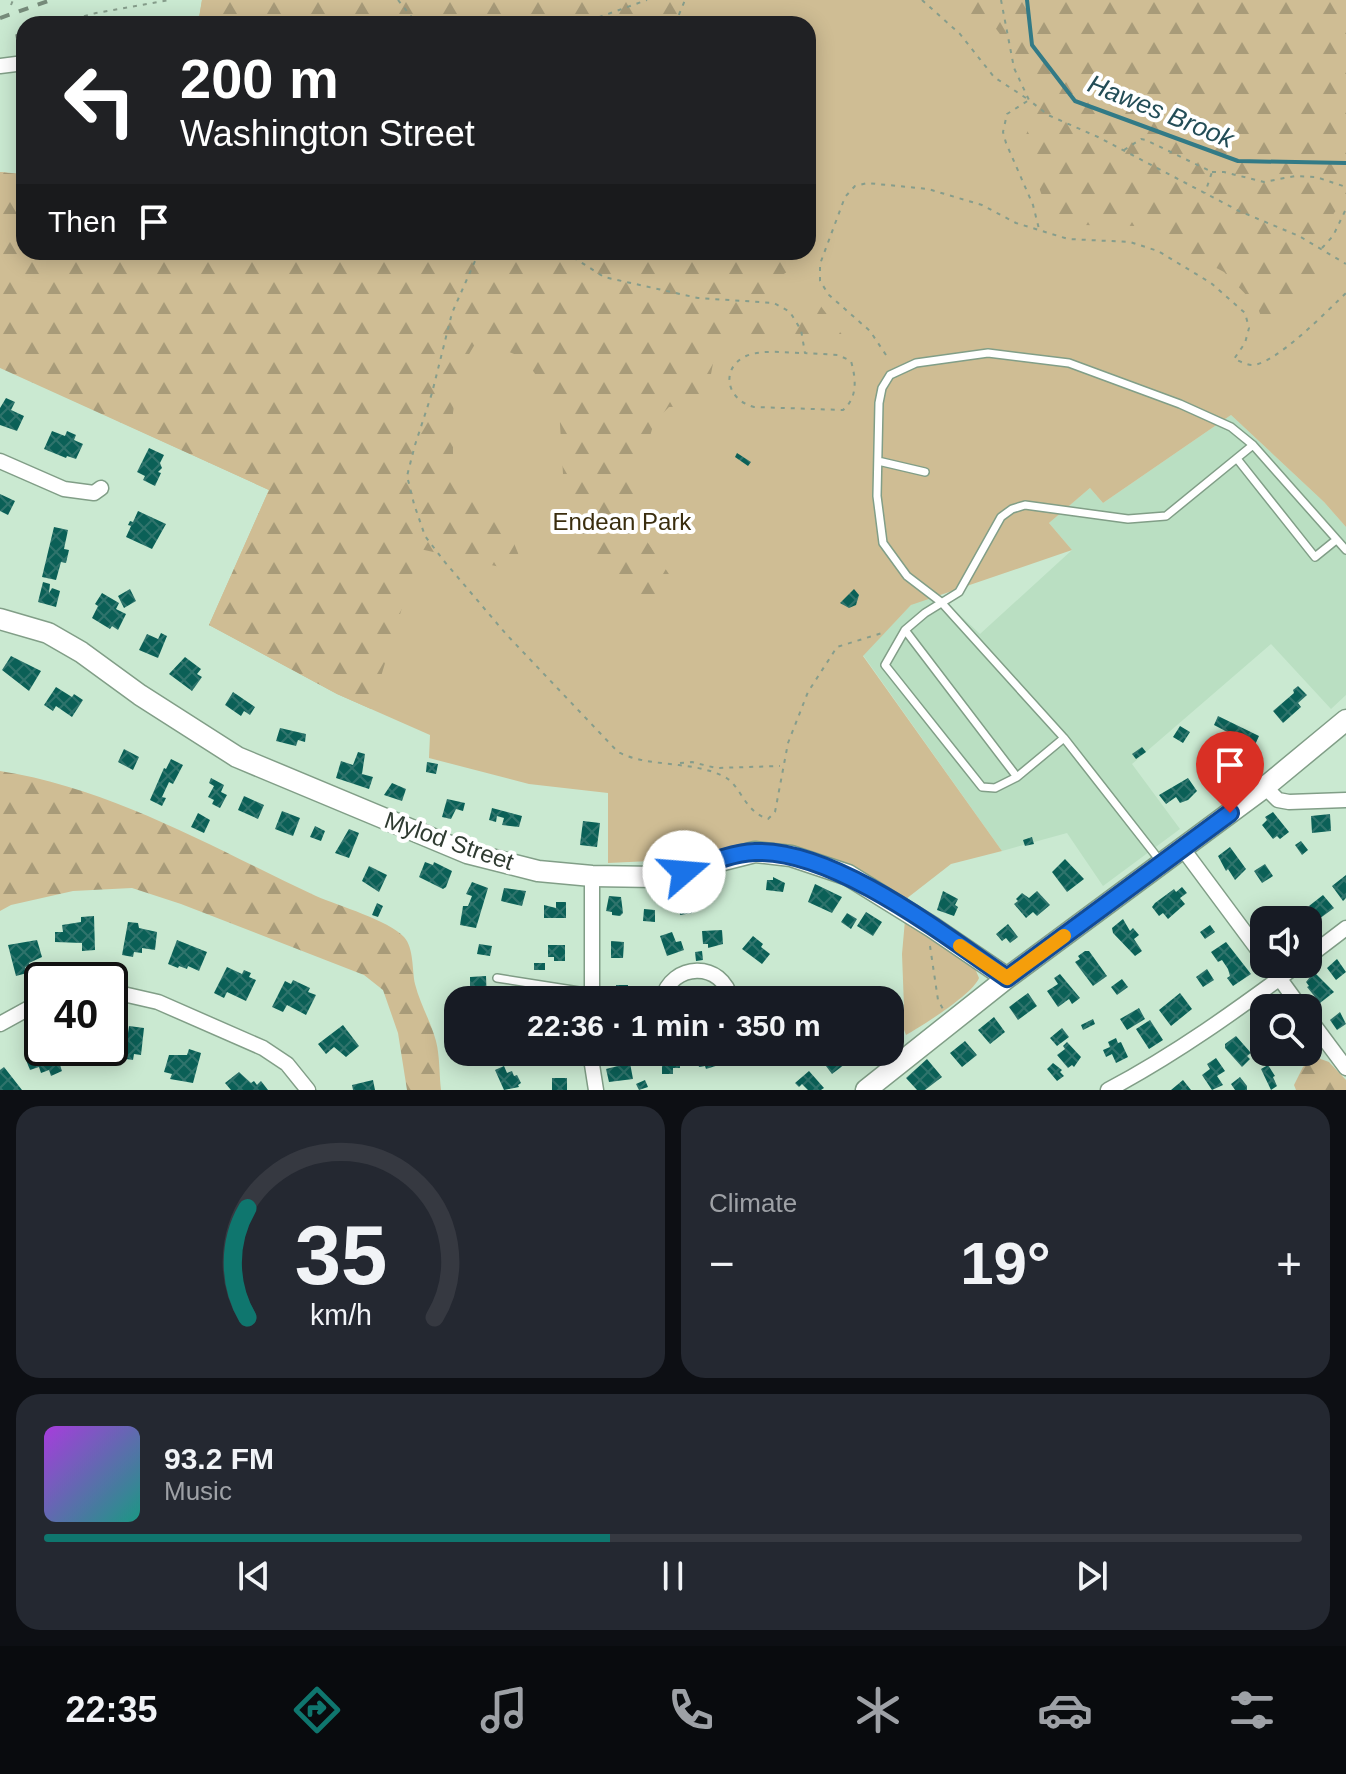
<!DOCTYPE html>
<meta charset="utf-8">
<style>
:root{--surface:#171b24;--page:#242831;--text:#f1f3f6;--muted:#9ea1a6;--line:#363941;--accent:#0f766e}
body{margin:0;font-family:Helvetica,sans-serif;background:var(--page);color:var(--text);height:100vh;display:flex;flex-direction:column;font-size:30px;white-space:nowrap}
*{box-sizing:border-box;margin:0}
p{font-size:26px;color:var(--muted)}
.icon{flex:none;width:44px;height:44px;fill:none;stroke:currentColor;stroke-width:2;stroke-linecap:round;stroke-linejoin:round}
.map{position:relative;height:1090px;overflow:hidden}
.drawer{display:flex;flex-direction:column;gap:16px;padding:16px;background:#0d0f14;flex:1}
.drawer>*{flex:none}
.hud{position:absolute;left:16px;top:16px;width:800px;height:244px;border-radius:24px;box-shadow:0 4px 20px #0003;background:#202124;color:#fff;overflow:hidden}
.fabs{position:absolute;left:1250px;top:906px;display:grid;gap:16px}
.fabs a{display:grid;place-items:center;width:72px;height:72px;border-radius:16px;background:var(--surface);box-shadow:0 4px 20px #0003;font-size:40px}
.speed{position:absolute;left:24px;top:962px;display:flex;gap:16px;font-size:40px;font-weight:700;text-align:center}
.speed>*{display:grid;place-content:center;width:104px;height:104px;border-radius:50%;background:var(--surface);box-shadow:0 4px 20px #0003;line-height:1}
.speed .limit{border:4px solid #111;border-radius:12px;background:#fff;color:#111}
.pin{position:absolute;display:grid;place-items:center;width:68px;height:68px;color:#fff;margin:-82px -34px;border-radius:50% 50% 50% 0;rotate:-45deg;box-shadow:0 0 8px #0007}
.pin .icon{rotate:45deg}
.me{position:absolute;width:88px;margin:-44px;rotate:72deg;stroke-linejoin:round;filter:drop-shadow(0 0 6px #0008)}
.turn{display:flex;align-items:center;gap:28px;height:168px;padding:0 32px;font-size:36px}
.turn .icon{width:104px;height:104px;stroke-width:2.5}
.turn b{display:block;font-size:56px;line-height:68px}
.then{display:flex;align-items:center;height:76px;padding:0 32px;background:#0003;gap:16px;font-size:30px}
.big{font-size:60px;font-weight:600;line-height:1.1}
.drawer .tile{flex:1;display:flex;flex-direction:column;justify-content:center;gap:12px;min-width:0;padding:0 28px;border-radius:24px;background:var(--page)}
.drawer .dial{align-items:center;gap:0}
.dial svg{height:208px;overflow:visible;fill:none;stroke:var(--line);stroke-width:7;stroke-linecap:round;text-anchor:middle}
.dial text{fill:var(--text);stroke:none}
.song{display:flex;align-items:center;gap:24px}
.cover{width:96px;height:96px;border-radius:12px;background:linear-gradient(135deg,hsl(280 70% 55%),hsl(170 70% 35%))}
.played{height:8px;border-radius:4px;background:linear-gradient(90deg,var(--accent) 45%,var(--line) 45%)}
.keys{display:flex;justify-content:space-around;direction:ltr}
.heat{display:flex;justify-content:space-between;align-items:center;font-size:44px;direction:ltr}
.drawer .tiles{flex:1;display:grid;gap:16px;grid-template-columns:1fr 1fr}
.tile:last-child{grid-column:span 2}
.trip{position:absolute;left:444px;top:986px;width:460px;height:80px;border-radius:24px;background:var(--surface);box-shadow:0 4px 20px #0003;font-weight:600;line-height:80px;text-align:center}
.menu{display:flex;height:128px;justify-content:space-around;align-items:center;background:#090b0e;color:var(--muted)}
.menu .icon{width:56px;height:56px}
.menu .selected{color:var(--accent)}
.menu b{font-size:36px;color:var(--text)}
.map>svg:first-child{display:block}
.built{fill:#badfc2}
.green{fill:#cfbd94}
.forest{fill:url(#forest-firs)}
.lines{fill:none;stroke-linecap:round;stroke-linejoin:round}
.stream{stroke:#327a86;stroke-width:4}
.building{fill:url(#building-cross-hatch)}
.lane-casing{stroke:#819e87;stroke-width:10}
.street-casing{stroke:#819e87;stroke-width:17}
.secondary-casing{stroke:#819e87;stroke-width:23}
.path{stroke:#869d8b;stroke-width:2;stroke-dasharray:4 6;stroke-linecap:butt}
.lane{stroke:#fff;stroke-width:7}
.street{stroke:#fff;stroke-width:14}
.secondary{stroke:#fff;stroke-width:20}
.rail{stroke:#768b7a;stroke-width:4;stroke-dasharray:10 10;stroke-linecap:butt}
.route-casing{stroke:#114b97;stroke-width:20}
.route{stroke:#1a73e8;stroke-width:14}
.slow{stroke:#f59e0b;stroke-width:14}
.labels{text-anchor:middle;stroke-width:8;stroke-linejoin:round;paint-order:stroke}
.park-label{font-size:24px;fill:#3a2d0e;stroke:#fff}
.street-label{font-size:24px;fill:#2f3b31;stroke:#fff}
.water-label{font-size:26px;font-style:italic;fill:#234d57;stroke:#fff}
</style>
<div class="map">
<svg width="1346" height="1090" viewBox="0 0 1346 1090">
<defs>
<pattern id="forest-firs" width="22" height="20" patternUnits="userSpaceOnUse" patternTransform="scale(2)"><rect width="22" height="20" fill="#cfbd94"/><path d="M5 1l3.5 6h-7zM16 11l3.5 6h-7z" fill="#a89b79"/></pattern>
<pattern id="building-cross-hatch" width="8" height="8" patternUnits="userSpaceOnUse" patternTransform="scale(2)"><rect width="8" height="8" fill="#0b6057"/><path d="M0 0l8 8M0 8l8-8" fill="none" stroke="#2f746c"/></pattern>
</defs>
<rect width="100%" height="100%" fill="#cae9d1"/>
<!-- built -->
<path class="built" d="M1231,415L1324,502L1346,527V695L1331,709L1271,644L1132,764L1180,829L1103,886L1067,833L1002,851L863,655L911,605L932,589L980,634L1072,550L1049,523L1065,509L1090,488L1103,503Z"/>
<!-- green -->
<path class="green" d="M202,0H1346V527L1324,502L1231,415L1103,503L1090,488L1049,523L1072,550L911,605L863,656L1002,851L951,864L906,899L843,862L790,845L756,843L672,860L608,863V793L529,784L429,758L430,735L337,694L209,625L269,490L0,367V172L24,174V252H808V24H198Z
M905,920L974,966L979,978C973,994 922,1026 906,1035L901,1022L904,1007L902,954Z"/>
<!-- forest -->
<path class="forest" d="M202,0H684L698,24H198Z
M941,0H1346V199L1334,213L1313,255L1335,272L1266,329L1257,306L1224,272L1136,226L1082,225L1050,219L1023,141L1045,95L991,22H965Z
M0,172L24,175V252H799L792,269L767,284L762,314L779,323L820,305L846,340L717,342L705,406L669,407L654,422L637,483L642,534L679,589L658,611L605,573L565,507L559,408L524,358L478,339L458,373L453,413V464L471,495L509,531L520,558L509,569L420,549L371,709L337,694L209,625L269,490L0,368Z
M0,771C114,789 213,848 316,896C339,906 388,920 404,937C414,948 412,970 415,984C420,1004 431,1022 436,1041C440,1057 439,1074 441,1090H407L398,1033L383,990L364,975L181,904L132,888L73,891L11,905L0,911Z
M1315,1057L1329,1062L1346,1080V1090H1296L1294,1085L1303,1067Z"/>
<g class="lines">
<!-- stream -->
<path class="stream" d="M1027,0L1032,45L1075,101L1238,161L1346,163"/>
</g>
<!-- building -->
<path class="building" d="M21,113L24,114V130H20Z
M6,398L15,402L11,410L24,416L17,431L0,425V408Z
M52,431L65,436L67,431L76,435L74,440L83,444L76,459L67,456L66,458L44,449Z
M149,448L164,455L160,463L162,468L158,472L161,473L155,486L143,480L145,476L137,472Z
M737,453L751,462L748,466L735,457Z
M0,494L15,501L8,515L0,511Z
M138,511L166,524L152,549L126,537L131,526L128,525L130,521L133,522Z
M54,527L68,530L64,549L69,550L66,563L61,562L56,580L42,577Z
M43,582L50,584L49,593L52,588L60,591L56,607L38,602Z
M130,589L136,601L124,608L118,596Z
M854,589L859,595L856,605L849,608L840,603Z
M102,593L119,603L116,609L126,614L118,630L112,626L110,629L92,618L98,606L95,604Z
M161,633L167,636L158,658L139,650L147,634L158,639Z
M11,656L41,671L29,691L2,670Z
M185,657L201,669L197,674L202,677L192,691L169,674Z
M1298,686L1307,695L1298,703L1301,707L1283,723L1273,711L1294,693L1293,690Z
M56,687L72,697L74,694L83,700L72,717L56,706L53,711L44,705Z
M233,692L255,707L250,715L244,711L241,716L225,705Z
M1218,716L1259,736L1254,747L1243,741L1242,745L1234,740L1235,736L1214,725Z
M1180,726L1190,732L1183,743L1173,737Z
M280,728L306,734L305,742L298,740L296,746L276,741Z
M1142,747L1146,752L1136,759L1132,754Z
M124,749L139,757L133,770L118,762Z
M358,752L365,754L362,774L373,777L369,789L336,778L341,761L353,765Z
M171,759L183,765L173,784L169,782L162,797L166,798L162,806L150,800L164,768L166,769Z
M427,762L438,764L436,774L426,772Z
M211,778L224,785L221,792L227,795L220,808L212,804L214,800L208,797L214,786L209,783Z
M1188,778L1197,791L1188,800L1180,803L1176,797L1166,804L1159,795Z
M392,783L406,789L402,801L384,795Z
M244,796L264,805L258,819L238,810Z
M447,799L465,803L463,811L456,809L451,819L442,817Z
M492,808L522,816L519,827L502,825L504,818L497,816L496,822L489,820Z
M282,811L300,818L293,836L275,829Z
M1273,812L1289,832L1280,839L1277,836L1273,839L1262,825L1267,820L1265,817Z
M198,813L210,820L204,833L191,827Z
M1330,814L1331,831L1312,833L1311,816Z
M583,821L600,823L597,847L580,845Z
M315,826L325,831L321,841L310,837Z
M349,829L359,833L349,858L335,853Z
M1032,837L1034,844L1025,846L1023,840Z
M1301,841L1308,850L1302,855L1295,845Z
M1230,847L1246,869L1235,880L1228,869L1226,871L1218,856Z
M1065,859L1084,879L1067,892L1052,872Z
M425,862L433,865L434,862L452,871L446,887L443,889L419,877Z
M1265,864L1273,876L1262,883L1254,871Z
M369,866L387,875L379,892L362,881Z
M1346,875V898L1343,901L1332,886Z
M773,877L785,883L783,892L766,890L767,880H773Z
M472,882L488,888L476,928L460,925L463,906H468L472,896L466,894Z
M815,884L842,897L832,913L808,902Z
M1182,887L1187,893L1180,898L1185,904L1168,919L1163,913L1159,916L1152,907L1155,903L1174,889L1176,892Z
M504,888L526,891L522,906L501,901Z
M684,891V894L692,893L696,909L692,910V913L680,915L679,904H675L673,893Z
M943,891L958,899L955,905L958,907L954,916L937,910Z
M1037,891L1050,905L1037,916L1033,912L1026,918L1014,904L1018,901L1016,899L1022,893L1029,898Z
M1323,895L1334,908L1319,919L1309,906Z
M609,896L621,897L623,913L620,916L612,915V912L606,911Z
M556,902H566V918H544V905L556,908Z
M377,903L383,906L378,917L372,915Z
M644,909L655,910V922L643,921Z
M866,912L882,922L873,936L857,926Z
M847,913L857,919L851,929L841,922Z
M94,916L95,950L82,951V943L55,942V932H63L62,925L81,922V917Z
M1123,919L1130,931L1133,928L1139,935L1134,939L1142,951L1135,956L1113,933L1112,928Z
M128,922L138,923L139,928L157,932L155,950L142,948V953L134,952L133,957L122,955Z
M1008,924L1018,937L1010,943L1006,938L1002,941L996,934Z
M1210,925L1215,932L1205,939L1200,932Z
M722,930L723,944L708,948V944H703L702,931Z
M672,932L676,942L681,941L684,950L667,956L660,936Z
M753,936L763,944L761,947L770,954L762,964L742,949Z
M37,940L42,957L29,963V966L25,967L27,973L16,976L8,945Z
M177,940L207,952L199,971L188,966L187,969L179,966L178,968L168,964Z
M611,941L624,942L623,958H611Z
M1226,942L1251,974L1233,986L1227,978L1230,976L1228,969L1222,960L1218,962L1211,952Z
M479,944L492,946L490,956L477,954Z
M548,945H565V961H554V957H548Z
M702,951L703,960L696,961L695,952Z
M1085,951H1089L1107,976L1093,986L1075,962L1080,959L1078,956Z
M1337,959L1346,972L1336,980L1327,968Z
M534,963H545V970H534Z
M227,967L242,974L244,970L251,973L249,977L256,980L246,1001L227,992L224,998L214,993Z
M1207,969L1214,980L1203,987L1196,977Z
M1314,972L1334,992L1320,1003L1307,987L1309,986L1306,982Z
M1060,974L1080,998L1072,1004L1069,999L1058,1007L1047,991L1058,984L1054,978Z
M486,976L487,1000H470V977Z
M1122,979L1128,987L1117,995L1111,987Z
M293,980L310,988L308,992L316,995L306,1015L287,1005L283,1012L272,1007L285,981L291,984Z
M616,985H628V1000H612V991H616Z
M1028,993L1037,1006L1018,1020L1009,1007Z
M1180,993L1192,1009L1171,1026L1159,1010Z
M1139,1008L1145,1019L1127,1030L1120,1019Z
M1340,1012L1346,1024L1337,1030L1330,1020Z
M994,1017L1005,1032L990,1044L978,1030Z
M1093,1019L1095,1024L1083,1030L1081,1025Z
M1150,1020L1163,1040L1149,1049L1136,1029Z
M343,1025L359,1046L346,1057L334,1047L326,1054L318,1044Z
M129,1026L144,1028L141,1055L134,1054L133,1060L113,1057V1052L98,1050L110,1048V1031L128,1033Z
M1062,1028L1069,1037L1057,1046L1050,1038Z
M1236,1036L1251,1053L1247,1056L1250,1059L1242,1067L1225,1048V1044Z
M1116,1038L1118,1043L1121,1042L1128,1057L1116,1063L1112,1054L1106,1057L1103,1050L1110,1047L1108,1042Z
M965,1041L977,1055L962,1067L950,1053Z
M1067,1042L1081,1057L1074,1067L1072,1065L1068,1068L1057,1055L1065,1049L1063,1046Z
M49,1048H68L73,1060L60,1065L62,1071L51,1076L49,1070L41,1073L39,1067L30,1070L26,1060Z
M189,1049L201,1053L193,1083L170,1079L172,1074L164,1072L169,1055H187Z
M712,1052L713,1056L719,1054L722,1064L706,1069L705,1066L699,1067L697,1061L707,1058L706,1054Z
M736,1052H758L745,1060Z
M835,1052H841L849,1061L832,1074L823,1062Z
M662,1058H679L680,1068H673V1074H662Z
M1216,1058L1225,1071L1217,1076L1223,1085L1212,1090L1202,1075L1210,1069L1207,1064Z
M927,1059L942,1077L925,1090H917L906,1078Z
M630,1063L633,1079L609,1082L606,1069Z
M1053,1063L1062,1070L1060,1072L1064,1076L1057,1081L1047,1069Z
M1268,1065L1275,1076L1273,1077L1277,1086L1271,1090L1261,1069Z
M504,1066L507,1073L512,1071L514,1076L517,1075L521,1083L518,1085L519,1087L504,1090L495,1070Z
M4,1067L22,1090H0V1070Z
M809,1071L824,1088L821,1090H808L802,1084L799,1087L795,1083Z
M239,1072L251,1083L254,1081L257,1085L261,1081L268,1090H231L225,1083Z
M1240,1077L1247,1086V1090H1235L1231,1084Z
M552,1078H567V1090H552Z
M373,1080L375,1090H353L352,1085Z
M645,1080L648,1087L639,1090L636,1084Z
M1183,1080L1191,1090H1171Z"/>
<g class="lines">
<defs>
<path id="lane" d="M1238,460L1315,557L1336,540
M878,461L925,472
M905,630L885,665L982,787L995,788L1017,777
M1064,738L1017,777L905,630L925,613L959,592L1001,517L1012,509L1025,505L1128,519L1166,516L1253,445
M1161,862L1064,738L941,602L907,576L883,543L877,496L879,403L882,388L890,375L916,363L988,353L1069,363L1180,404L1231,427L1253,445L1346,550
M497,978L592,993"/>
<path id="street" d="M0,66L24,63
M0,461L64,489L94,493L101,488
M1265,787L1278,800L1289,802L1346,800
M1183,849L1264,958
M592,876V1000
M1308,957L1346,928
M1269,964L1301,1008
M110,991L158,1002L263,1048L287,1064L308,1090
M662,1000C671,962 723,960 731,1000
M1308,1017L1346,1068
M0,1024L42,1001
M590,1052L596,1090
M1108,1090C1176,1054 1237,1010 1299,964"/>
<path id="secondary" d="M0,619L48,633L81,652L140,695L237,757L467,853L538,871L592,876L656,877L755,852L791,856L848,875L932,927L1007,978
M866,1090L1007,978L1265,787L1346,720"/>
</defs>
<!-- lane casing -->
<use href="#lane" class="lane-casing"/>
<!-- street casing -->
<use href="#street" class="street-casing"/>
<!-- secondary casing -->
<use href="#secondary" class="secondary-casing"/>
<!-- path -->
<path class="path" d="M398,0L417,24
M922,0L960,34L994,77L1029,100L1007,114L1003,132L1006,143L1033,205L1039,229
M1001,0L1014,68L1029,100L1048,115L1098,137L1239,211L1299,236L1346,264
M11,5L13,0
M55,24L96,13L169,0
M580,24L647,0
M675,24L685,0
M19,48L16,34L24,32
M1124,150L1141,139L1146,140L1212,172L1205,193
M1212,172H1224L1264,182L1295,176L1316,177L1346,187
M1322,248L1333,236L1346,209
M479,252L452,313L432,393L415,445L407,476L414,504L425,536L444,561L506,634L618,752C649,768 690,760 723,776C741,784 743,811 768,819L775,812L788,743L808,692L837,647L882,633
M565,252L604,277L698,298L774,303L790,312L801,330L805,353L838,355L851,361C856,379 858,397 843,410L754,407C726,400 720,368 746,356C763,349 787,353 805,353
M886,355L870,331L829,295L820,281V264L845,197L855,186L867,183L928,189L982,205L1016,223L1068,239L1130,242L1158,251L1211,283L1245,313L1249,328L1245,343L1234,359C1240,361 1246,365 1252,365C1275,365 1328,310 1346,293
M680,763L692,762L716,768L780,766
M930,946L938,1000L943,1009"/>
<!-- lane -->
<use href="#lane" class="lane"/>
<!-- street -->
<use href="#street" class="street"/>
<!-- secondary -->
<use href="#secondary" class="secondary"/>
<!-- rail -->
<path class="rail" d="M0,18L51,0"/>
</g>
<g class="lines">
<defs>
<path id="route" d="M684,872C706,864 731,853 755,852C834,849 943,934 1007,978L1230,813"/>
</defs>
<!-- route casing -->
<use href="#route" class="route-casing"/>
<!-- route -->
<use href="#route" class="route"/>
<!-- slow -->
<path class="slow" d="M960,946L1007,978L1064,936"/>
</g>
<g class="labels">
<!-- park labels -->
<g class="park-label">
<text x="622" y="530">Endean Park</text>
</g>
<!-- street labels -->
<g class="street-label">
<text transform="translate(449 841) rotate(19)" y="8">Mylod Street</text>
</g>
<!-- water labels -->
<g class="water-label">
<text transform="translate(1161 111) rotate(22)" y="9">Hawes Brook</text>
</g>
</g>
</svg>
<div class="fabs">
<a><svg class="icon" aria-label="sound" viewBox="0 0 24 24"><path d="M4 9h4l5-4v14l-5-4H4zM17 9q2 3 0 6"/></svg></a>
<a><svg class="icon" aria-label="search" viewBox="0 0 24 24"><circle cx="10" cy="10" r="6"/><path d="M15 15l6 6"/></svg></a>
</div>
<div class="speed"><div class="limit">40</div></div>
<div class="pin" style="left:1230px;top:813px;background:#d93025"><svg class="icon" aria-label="arrive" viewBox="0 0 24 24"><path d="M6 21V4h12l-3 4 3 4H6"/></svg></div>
<svg class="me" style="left:684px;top:872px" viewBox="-20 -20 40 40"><circle r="19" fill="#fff"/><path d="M0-13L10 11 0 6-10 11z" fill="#1a73e8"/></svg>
<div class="trip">22:36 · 1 min · 350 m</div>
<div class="hud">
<div class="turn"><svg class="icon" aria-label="left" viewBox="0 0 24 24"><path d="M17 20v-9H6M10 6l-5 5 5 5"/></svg><div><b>200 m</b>Washington Street</div></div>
<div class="then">Then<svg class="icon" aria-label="arrive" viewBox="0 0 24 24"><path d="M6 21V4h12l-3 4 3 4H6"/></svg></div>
</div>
</div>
<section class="drawer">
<div class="tiles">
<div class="tile dial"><svg viewBox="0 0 100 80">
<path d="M14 69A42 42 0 1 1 86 69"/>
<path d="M14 69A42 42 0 0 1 14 27" stroke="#0f766e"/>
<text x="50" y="56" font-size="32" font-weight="700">35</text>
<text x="50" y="72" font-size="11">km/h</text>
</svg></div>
<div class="tile"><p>Climate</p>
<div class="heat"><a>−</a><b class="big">19°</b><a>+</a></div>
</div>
<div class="tile">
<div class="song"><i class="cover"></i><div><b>93.2 FM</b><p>Music</p></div></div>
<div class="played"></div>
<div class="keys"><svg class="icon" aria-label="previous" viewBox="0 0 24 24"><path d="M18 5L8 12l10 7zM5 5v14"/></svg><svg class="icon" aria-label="pause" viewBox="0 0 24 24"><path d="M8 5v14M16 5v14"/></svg><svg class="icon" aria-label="next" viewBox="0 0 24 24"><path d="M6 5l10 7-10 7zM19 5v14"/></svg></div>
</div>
</div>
</section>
<nav class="menu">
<b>22:35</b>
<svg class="icon selected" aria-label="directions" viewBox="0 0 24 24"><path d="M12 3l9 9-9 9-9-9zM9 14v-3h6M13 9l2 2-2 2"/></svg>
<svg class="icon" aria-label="music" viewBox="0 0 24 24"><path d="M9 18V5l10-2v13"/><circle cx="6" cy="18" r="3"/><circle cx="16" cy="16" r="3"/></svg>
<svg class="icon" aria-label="phone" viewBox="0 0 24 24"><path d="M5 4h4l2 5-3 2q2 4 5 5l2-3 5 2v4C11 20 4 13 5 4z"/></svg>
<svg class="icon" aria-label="climate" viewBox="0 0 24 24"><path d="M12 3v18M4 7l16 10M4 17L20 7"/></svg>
<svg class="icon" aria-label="car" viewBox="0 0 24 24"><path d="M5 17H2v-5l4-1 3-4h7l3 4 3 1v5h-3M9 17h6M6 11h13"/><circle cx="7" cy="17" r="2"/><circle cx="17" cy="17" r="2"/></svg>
<svg class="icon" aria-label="filters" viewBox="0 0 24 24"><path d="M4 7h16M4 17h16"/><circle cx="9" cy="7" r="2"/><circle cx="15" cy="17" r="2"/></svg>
</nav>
